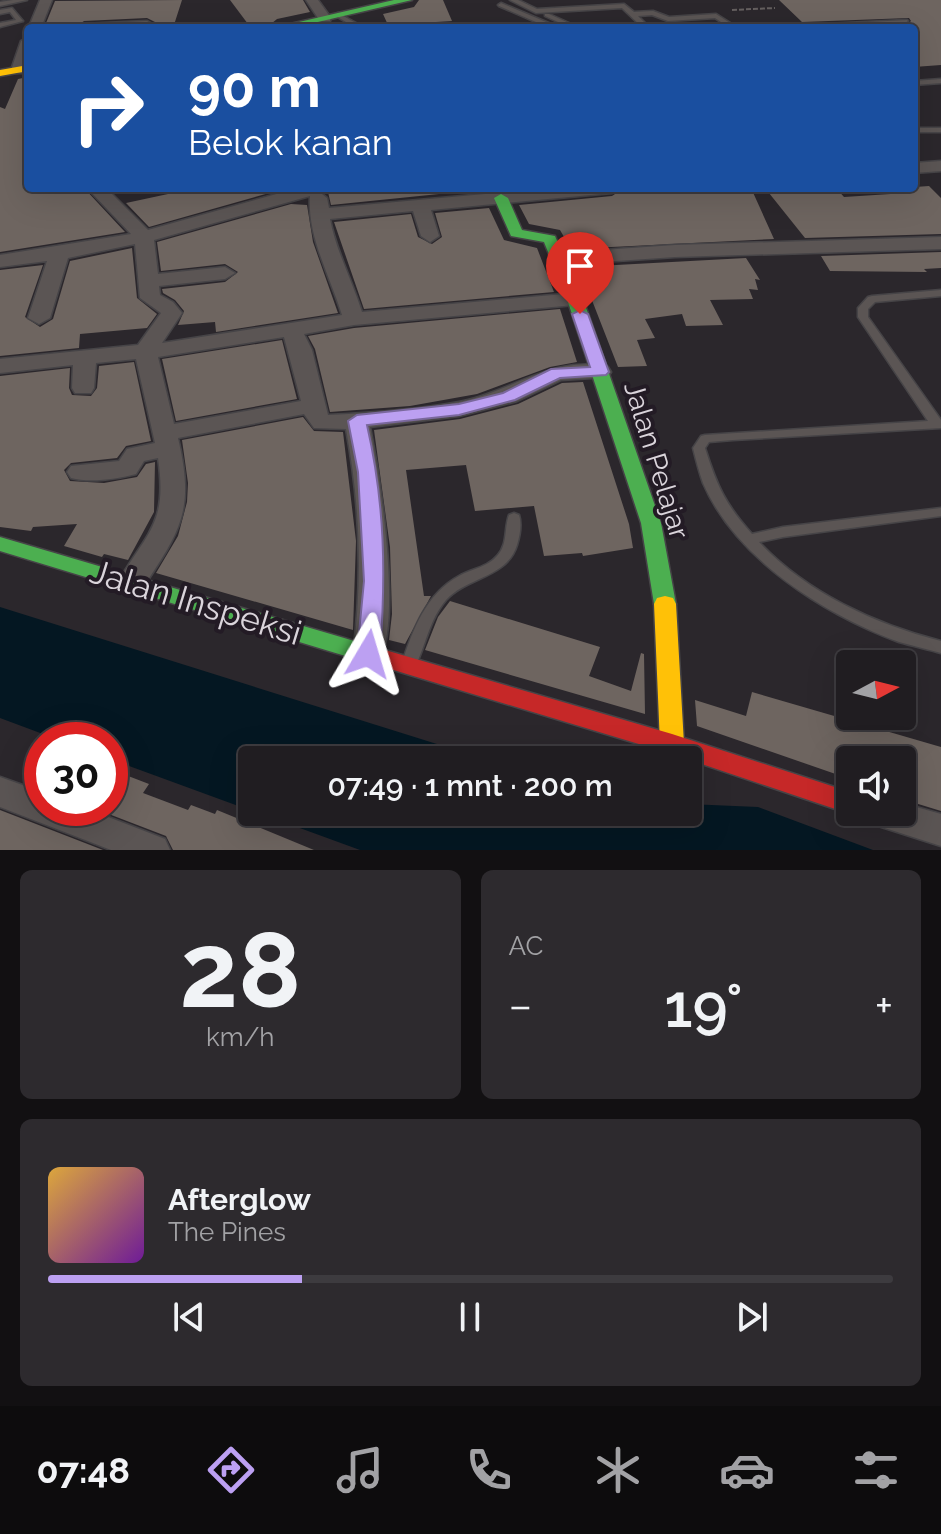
<!DOCTYPE html>
<html lang="id">
<meta charset="utf-8">
<style>
:root{--surface:#201d21;--page:#2d2a2e;--text:#f1f3f6;--muted:#a2a2a5;--line:#3d3b3f;--accent:#bca0f2}
body{margin:0;font-family:Raleway,sans-serif;background:var(--page);color:var(--text);height:100vh;display:flex;flex-direction:column;font-size:30px;white-space:nowrap}
*{box-sizing:border-box;margin:0}
p{font-size:26px;color:var(--muted)}
.icon{flex:none;width:44px;height:44px;fill:none;stroke:currentColor;stroke-width:2;stroke-linecap:round;stroke-linejoin:round}
.map{position:relative;height:850px;overflow:hidden}
.drawer{display:flex;flex-direction:column;gap:20px;padding:20px;background:#121012;flex:1}
.drawer>*{flex:none}
.top-card{position:absolute;left:24px;top:24px;width:894px;height:168px;border-radius:8px;box-shadow:0 8px 32px #0002,0 0 0 2px var(--line);background:#1a4fa0;color:#fff;overflow:hidden}
.needle{width:52px;rotate:83deg}
.fabs{position:absolute;left:836px;top:650px;display:grid;gap:16px}
.fabs a{display:grid;place-items:center;width:80px;height:80px;border-radius:8px;background:var(--surface);box-shadow:0 8px 32px #0002,0 0 0 2px var(--line);font-size:40px}
.speed{position:absolute;left:24px;top:722px;display:flex;gap:16px;font-size:40px;font-weight:700;text-align:center}
.speed>*{display:grid;place-content:center;width:104px;height:104px;border-radius:50%;background:var(--surface);box-shadow:0 8px 32px #0002,0 0 0 2px var(--line);line-height:1}
.speed .limit{border:12px solid #d22;background:#fff;color:#111}
.pin{position:absolute;display:grid;place-items:center;width:68px;height:68px;color:#fff;margin:-82px -34px;border-radius:50% 50% 50% 0;rotate:-45deg;box-shadow:0 0 8px #0007}
.pin .icon{rotate:45deg}
.me{position:absolute;width:88px;margin:-44px;rotate:7deg;stroke-linejoin:round;filter:drop-shadow(0 0 6px #0008)}
.turn{display:flex;align-items:center;gap:28px;height:168px;padding:0 32px;font-size:36px}
.turn .icon{width:104px;height:104px;stroke-width:2.5}
.turn b{display:block;font-size:56px;line-height:68px}
.big{font-size:60px;font-weight:600;line-height:1.1}
.drawer .widget{flex:1;display:flex;flex-direction:column;justify-content:center;gap:12px;min-width:0;padding:0 28px;border-radius:12px;background:var(--page)}
.drawer .dial{align-items:center;gap:0}
.dial b{font-size:104px;line-height:1}
.song{display:flex;align-items:center;gap:24px}
.cover{width:96px;height:96px;border-radius:12px;background:linear-gradient(135deg,hsl(40 70% 55%),hsl(280 70% 35%))}
.played{height:8px;border-radius:4px;background:linear-gradient(90deg,var(--accent) 30%,var(--line) 30%)}
.keys{display:flex;justify-content:space-around;direction:ltr}
.heat{display:flex;justify-content:space-between;align-items:center;font-size:44px;direction:ltr}
.drawer .tiles{flex:1;display:grid;gap:20px;grid-template-columns:1fr 1fr}
.widget:last-child{grid-column:span 2}
.trip{position:absolute;left:238px;top:746px;width:464px;height:80px;border-radius:8px;background:var(--surface);box-shadow:0 8px 32px #0002,0 0 0 2px var(--line);font-weight:600;line-height:80px;text-align:center}
.tabs{display:flex;height:128px;justify-content:space-around;align-items:center;background:#0d0c0d;color:var(--muted)}
.tabs .icon{width:56px;height:56px}
.tabs .active{color:var(--accent)}
.tabs b{font-size:36px;color:var(--text)}
.map>svg:first-child{display:block}
.water{fill:#041722}
.building{fill:#6e6560}
.lines{fill:none;stroke-linecap:round;stroke-linejoin:round}
.lane-casing{stroke:#464447;stroke-width:3}
.street-casing{stroke:#464447;stroke-width:3}
.fast-casing{stroke:#464447;stroke-width:3}
.slow-casing{stroke:#464447;stroke-width:3}
.jam-casing{stroke:#464447;stroke-width:3}
.path{stroke:#645f5f;stroke-width:2;stroke-dasharray:5 2;stroke-linecap:butt}
.lane{fill:#5b5554;fill-rule:evenodd}
.street{fill:#5b5554;fill-rule:evenodd}
.fast{fill:#4caf50;fill-rule:evenodd}
.slow{fill:#ffc107;fill-rule:evenodd}
.jam{fill:#c62828;fill-rule:evenodd}
.route{fill:#bca0f2;stroke:#7a689d;stroke-width:2}
.labels{text-anchor:middle;stroke-width:8;stroke-linejoin:round;paint-order:stroke}
.street-label{font-size:28px;fill:#dad4db;stroke:#231b25}
.near-street-label{font-size:34px;fill:#dad4db;stroke:#231b25}
</style>
<div class="map">
<svg width="941" height="850" viewBox="0 0 941 850">
<rect width="100%" height="100%" fill="#2b272c"/>
<!-- water -->
<path class="water" d="M0,607L488,760H252V811L110,759V740H59L0,718Z
M688,804L758,807L873,850H360L256,812H688Z"/>
<!-- building -->
<path class="building" d="M182,0L173,28H156L155,22L147,18L84,21L74,28H44L55,1Z
M230,0H303L310,12L277,19L266,28H251Z
M419,0H443L452,21L388,25L383,14L414,7Z
M779,0H941V65L914,67V28H871L905,26L911,21L909,18L802,22Z
M28,77V189L84,188L125,232L0,252V107L5,109L18,79Z
M929,186L941,198V234L805,238L765,188H836L844,197L906,193L901,188Z
M164,188H287L149,227L126,203L168,194Z
M351,188H498L331,205L328,192L352,191Z
M624,188H751L774,239L571,249L560,230L529,224L519,205L612,196Z
M291,204L307,205L313,242L338,313L216,332L215,322L178,325L184,311L175,300L163,293L162,289L225,282L238,272L225,264L161,271L157,242Z
M489,208L504,240L537,248L554,292L364,309L334,222L411,214L418,237L432,244L442,237L435,213Z
M132,248L137,298L157,314L147,328L80,334L79,348L0,356V270L43,265L25,317L40,327L53,319L70,261Z
M941,252V268L924,269L927,272L830,271L821,256Z
M746,258L760,280L755,279L758,290L749,289L753,299L710,300L723,325L686,326L682,314L645,319L655,338L637,340L647,366L618,367L579,267Z
M560,309L577,362L550,367L477,394L410,406L330,412L315,349L308,336L354,328Z
M282,340L297,399L176,421L162,359Z
M134,362L151,441L126,446L117,458L71,463L64,470L70,481L104,483L137,477L146,464L155,462L154,512L128,560L104,554L102,557L64,546L77,524L33,527L31,531L0,527V376L70,368L69,388L72,395L91,396L97,388L99,366Z
M583,382L629,524L633,548L583,556L582,553L544,556L534,506L475,511L466,465L406,470L424,596H431L405,644L389,640L392,614L390,547L374,430L460,419L518,404L562,383Z
M303,417L314,431L343,432L356,541L353,630L156,573L178,536L187,502L188,483L182,440Z
M450,601L600,647L589,676L631,691L641,653L644,654L645,714L425,650L438,617Z
M752,692L941,747V811L902,799V760H850V779L697,726L695,700L746,716Z
M110,769L149,784L143,793L188,810L191,805L215,814L217,810L314,850H173L166,836L93,808H110Z
M0,810L103,850H0Z"/>
<g class="lines">
<defs>
<path id="lane" d="M13,0H27L0,6V2Z
M510,0H518L537,9L624,4L634,12L653,11L669,17L716,14L738,28H730L715,18L668,21L652,15L638,16L650,28H643L622,8L536,13Z
M501,3L558,27L559,28H550L499,6L498,5Z
M12,8L23,21L0,27V23L16,20L10,12L0,14V10Z
M338,13L363,27L364,28H356L336,16L335,15Z
M545,14H549L580,28H571L545,16Z
M907,20L908,21L905,23L820,28H784L787,26Z
M941,79V83L914,85V81Z
M914,128H941V132H914Z
M941,290V296L875,302L868,309V317L941,420V428L733,440L709,442L705,448C717,486 725,504 752,534L783,527L941,508V516L783,537L759,542C807,593 875,624 941,641V653C927,649 913,646 899,642C824,614 736,559 703,483C699,472 696,460 693,448L701,436L705,435L928,421L858,317V308L868,297L872,296Z
M514,513L519,515C522,524 520,535 517,545C507,578 467,577 446,600C429,620 426,645 415,667L410,669L405,667L402,663C413,629 426,594 459,576C471,569 488,567 497,556C508,545 504,528 509,515Z"/>
<path id="street" d="M40,0H52L41,28L28,29Z
M306,0H318L331,18L330,21H320Z
M147,21L154,25L152,28H77L84,24Z
M28,37L25,70L23,73H13L11,70L21,41Z
M941,161V171L914,173V163Z
M87,188H106L148,230L298,188H323L322,194L327,198L329,208L552,188H621L612,193L431,210L439,236L430,242L421,236L413,211L330,219C336,251 352,280 362,312L575,293L585,299L575,305L354,325L304,334L312,350L328,415C371,413 416,410 459,402C510,393 554,354 608,367L611,372L608,377L561,380L517,401L459,416L370,427C380,477 402,619 379,662L368,666L357,662L353,654C363,578 360,504 346,429L314,428L304,414L178,438C195,510 181,530 142,589L132,592L122,589L118,582C147,532 168,524 158,458L144,461L136,474C117,479 90,483 71,478L67,472L71,466L119,461L127,449L155,443L136,359L96,363L94,388L91,393H75L72,388L73,365L0,373V359L138,345L161,313L140,298L135,244L68,258L50,318L39,324L28,318L47,261L0,267V255L131,234ZM310,196C307,236 330,276 342,315L162,343L182,313L173,302L160,295L159,286L225,279L235,273L225,267L158,274L154,240ZM284,337L301,401L174,424L158,357Z
M941,237V249L675,257L558,265L548,259L558,253L675,245Z
M0,777L42,792V808H85L165,839L170,850H111L0,807Z
M902,803L941,814V846L869,823L864,812H902Z"/>
<path id="fast" d="M394,0H412L292,28H273Z
M501,194L508,198L522,230L555,236L583,299L661,523L676,604L673,610L665,612L657,610L654,604L641,523L567,299L544,242L511,236L494,198Z
M0,537L385,650L393,653L396,659L393,665L385,668L0,551Z"/>
<path id="slow" d="M28,65V71L0,76V70Z
M665,596L673,598L676,604L684,744L681,751L672,754L663,751L660,744L654,604L657,598Z"/>
<path id="jam" d="M385,650L672,734L850,792V812H856L850,814L672,754L377,665L374,659L377,653Z"/>
</defs>
<!-- lane casing -->
<use href="#lane" class="lane-casing"/>
<!-- street casing -->
<use href="#street" class="street-casing"/>
<!-- fast casing -->
<use href="#fast" class="fast-casing"/>
<!-- slow casing -->
<use href="#slow" class="slow-casing"/>
<!-- jam casing -->
<use href="#jam" class="jam-casing"/>
<!-- path -->
<path class="path" d="M732,10L775,8"/>
<!-- lane -->
<use href="#lane" class="lane"/>
<!-- street -->
<use href="#street" class="street"/>
<!-- fast -->
<use href="#fast" class="fast"/>
<!-- slow -->
<use href="#slow" class="slow"/>
<!-- jam -->
<use href="#jam" class="jam"/>
</g>
<!-- route -->
<path class="route" d="M580,310L588,314L609,372L606,375L560,378L515,400L459,415L367,425C385,504 386,574 380,654L376,660L368,663L360,660L357,654L364,581L358,472L348,421L357,415L459,404L503,393L551,369L590,367L572,314Z"/>
<g class="labels">
<!-- street labels -->
<g class="street-label">
<text transform="translate(657 460) rotate(73)" y="10">Jalan Pelajar</text>
</g>
<!-- near-street labels -->
<g class="near-street-label">
<text transform="translate(196 602) rotate(17)" y="12">Jalan Inspeksi</text>
</g>
</g>
</svg>
<div class="fabs">
<a><svg class="needle" viewBox="-14 -14 28 28"><path d="M0-13l5 13h-10z" fill="#e53935"/><path d="M0 13l5-13h-10z" fill="#a2a2a5"/></svg></a>
<a><svg class="icon" aria-label="sound" viewBox="0 0 24 24"><path d="M4 9h4l5-4v14l-5-4H4zM17 9q2 3 0 6"/></svg></a>
</div>
<div class="speed"><div class="limit">30</div></div>
<div class="pin" style="left:580px;top:314px;background:#d93025"><svg class="icon" aria-label="arrive" viewBox="0 0 24 24"><path d="M6 21V4h12l-3 4 3 4H6"/></svg></div>
<svg class="me" style="left:368px;top:654px" viewBox="-20 -20 40 40"><path d="M0-17L14 15 0 8-14 15z" fill="#bca0f2" stroke="#fff" stroke-width="4"/></svg>
<div class="trip">07:49 · 1 mnt · 200 m</div>
<div class="top-card">
<div class="turn"><svg class="icon" aria-label="right" viewBox="0 0 24 24"><path d="M7 20v-9h11M14 6l5 5-5 5"/></svg><div><b>90 m</b>Belok kanan</div></div>
</div>
</div>
<section class="drawer">
<div class="tiles">
<div class="widget dial"><b>28</b><p>km/h</p></div>
<div class="widget"><p>AC</p>
<div class="heat"><a>−</a><b class="big">19°</b><a>+</a></div>
</div>
<div class="widget">
<div class="song"><i class="cover"></i><div><b>Afterglow</b><p>The Pines</p></div></div>
<div class="played"></div>
<div class="keys"><svg class="icon" aria-label="previous" viewBox="0 0 24 24"><path d="M18 5L8 12l10 7zM5 5v14"/></svg><svg class="icon" aria-label="pause" viewBox="0 0 24 24"><path d="M8 5v14M16 5v14"/></svg><svg class="icon" aria-label="next" viewBox="0 0 24 24"><path d="M6 5l10 7-10 7zM19 5v14"/></svg></div>
</div>
</div>
</section>
<nav class="tabs">
<b>07:48</b>
<svg class="icon active" aria-label="directions" viewBox="0 0 24 24"><path d="M12 3l9 9-9 9-9-9zM9 14v-3h6M13 9l2 2-2 2"/></svg>
<svg class="icon" aria-label="music" viewBox="0 0 24 24"><path d="M9 18V5l10-2v13"/><circle cx="6" cy="18" r="3"/><circle cx="16" cy="16" r="3"/></svg>
<svg class="icon" aria-label="phone" viewBox="0 0 24 24"><path d="M5 4h4l2 5-3 2q2 4 5 5l2-3 5 2v4C11 20 4 13 5 4z"/></svg>
<svg class="icon" aria-label="climate" viewBox="0 0 24 24"><path d="M12 3v18M4 7l16 10M4 17L20 7"/></svg>
<svg class="icon" aria-label="car" viewBox="0 0 24 24"><path d="M5 17H2v-5l4-1 3-4h7l3 4 3 1v5h-3M9 17h6M6 11h13"/><circle cx="7" cy="17" r="2"/><circle cx="17" cy="17" r="2"/></svg>
<svg class="icon" aria-label="filters" viewBox="0 0 24 24"><path d="M4 7h16M4 17h16"/><circle cx="9" cy="7" r="2"/><circle cx="15" cy="17" r="2"/></svg>
</nav>
